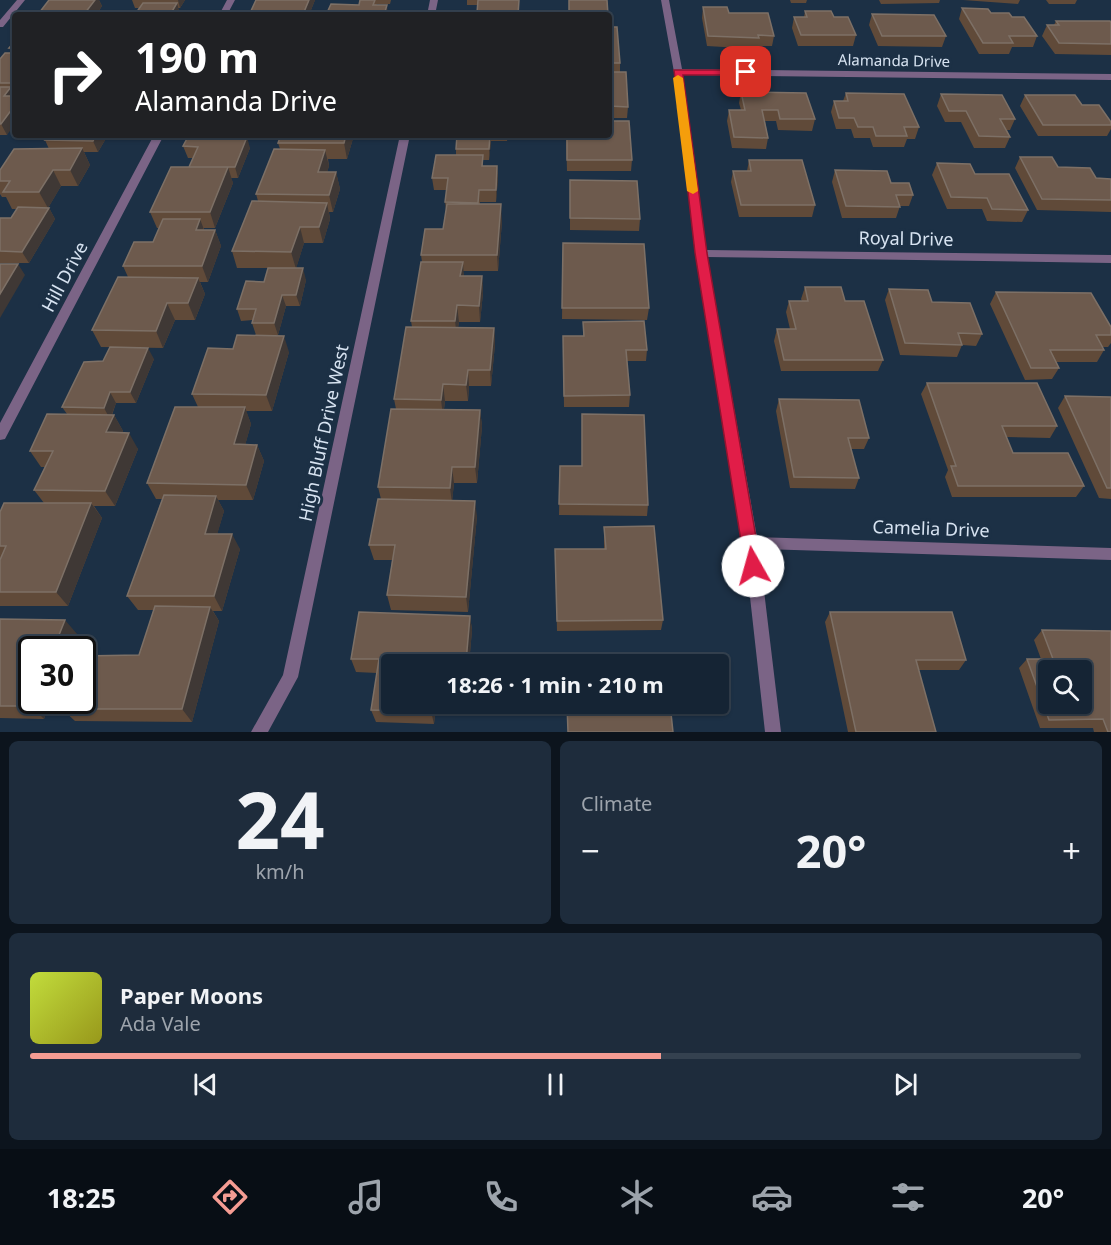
<!DOCTYPE html>
<meta charset="utf-8">
<style>
:root{--surface:#152434;--page:#1e2c3c;--text:#f1f3f6;--muted:#9da4ac;--line:#34414f;--accent:#f59c93}
body{margin:0;font-family:"Noto Sans",sans-serif;background:var(--page);color:var(--text);height:100vh;display:flex;flex-direction:column;font-size:22px;white-space:nowrap}
*{box-sizing:border-box;margin:0}
p{font-size:20px;color:var(--muted)}
.icon{flex:none;width:33px;height:33px;fill:none;stroke:currentColor;stroke-width:2;stroke-linecap:round;stroke-linejoin:round}
.map{position:relative;height:732px;overflow:hidden}
.details{display:flex;flex-direction:column;gap:9px;padding:9px;background:#0c141d;flex:1}
.details>*{flex:none}
.banner{position:absolute;left:12px;top:12px;width:600px;height:126px;border-radius:6px;box-shadow:0 2px 4px #0004,0 0 0 2px var(--line);background:#202124;color:#fff;overflow:hidden}
.fabs{position:absolute;left:1038px;top:660px;display:grid;gap:12px}
.fabs a{display:grid;place-items:center;width:54px;height:54px;border-radius:6px;background:var(--surface);box-shadow:0 2px 4px #0004,0 0 0 2px var(--line);font-size:30px}
.speed{position:absolute;left:18px;top:636px;display:flex;gap:12px;font-size:30px;font-weight:700;text-align:center}
.speed>*{display:grid;place-content:center;width:78px;height:78px;border-radius:50%;background:var(--surface);box-shadow:0 2px 4px #0004,0 0 0 2px var(--line);line-height:1}
.speed .limit{border:3px solid #111;border-radius:9px;background:#fff;color:#111}
.pin{position:absolute;display:grid;place-items:center;width:51px;height:51px;color:#fff;margin:-26px;border-radius:12px;box-shadow:0 3px 9px #0006}
.me{position:absolute;width:66px;margin:-33px;rotate:353deg;stroke-linejoin:round;filter:drop-shadow(0 0 4px #0008)}
.turn{display:flex;align-items:center;gap:21px;height:126px;padding:0 24px;font-size:27px}
.turn .icon{width:78px;height:78px;stroke-width:2.5}
.turn b{display:block;font-size:42px;line-height:51px}
.big{font-size:45px;font-weight:700;line-height:1.1}
.details .card{flex:1;display:flex;flex-direction:column;justify-content:center;gap:9px;min-width:0;padding:0 21px;border-radius:9px;background:var(--page)}
.details .dial{align-items:center;gap:0}
.dial b{font-size:78px;line-height:1}
.song{display:flex;align-items:center;gap:18px}
.cover{width:72px;height:72px;border-radius:9px;background:linear-gradient(135deg,hsl(70 70% 55%),hsl(60 70% 35%))}
.played{height:6px;border-radius:3px;background:linear-gradient(90deg,var(--accent) 60%,var(--line) 60%)}
.keys{display:flex;justify-content:space-around;direction:ltr}
.heat{display:flex;justify-content:space-between;align-items:center;font-size:33px;direction:ltr}
.details .tiles{flex:1;display:grid;gap:9px;grid-template-columns:1fr 1fr}
.card:last-child{grid-column:span 2}
.trip{position:absolute;left:381px;top:654px;width:348px;height:60px;border-radius:6px;background:var(--surface);box-shadow:0 2px 4px #0004,0 0 0 2px var(--line);font-weight:700;line-height:60px;text-align:center}
.tab-bar{display:flex;height:96px;justify-content:space-around;align-items:center;background:#080e15;color:var(--muted)}
.tab-bar .icon{width:42px;height:42px}
.tab-bar .active{color:var(--accent)}
.tab-bar b{font-size:27px;color:var(--text)}
.map>svg:first-child{display:block}
.lines{fill:none;stroke-linecap:round;stroke-linejoin:round}
.minor{fill:#7b6486;fill-rule:evenodd}
.wall{fill:#604a39}
.shaded-wall{fill:#3f3835}
.building{fill:#6d5a4d;stroke:#7d7066;stroke-width:1.5;fill-rule:evenodd}
.route{fill:#e11d48;stroke:#92132f;stroke-width:1.5}
.slow{fill:#f59e0b}
.labels{text-anchor:middle;stroke-width:6;stroke-linejoin:round;paint-order:stroke}
.far-street-label{font-size:15px;fill:#d7e3f1;stroke:#1c3045}
.street-label{font-size:18px;fill:#d7e3f1;stroke:#1c3045}
</style>
<div class="map">
<svg width="1111" height="732" viewBox="0 0 1111 732">
<rect width="100%" height="100%" fill="#1c3045"/>
<g class="lines">
<!-- minor -->
<path class="minor" d="M17,0H25L3,27H0V20Z
M227,0H235L227,15H219Z
M430,0H438L435,15H427Z
M661,0H669L682,69L1111,74V80L683,75L706,250L1111,255V263L707,257L757,537L1111,548V560L759,549L781,732H765L744,543L696,253L674,72Z
M154,135H164L5,439L0,440V423Z
M400,135H410L298,677L268,732H251L283,675Z"/>
</g>
<!-- wall -->
<path class="wall" d="M49,0H99L102,6L96,15H40L39,13Z
M132,0H185L180,8H178L180,14L179,15H119L136,13L140,8H135Z
M315,0L309,15H251L250,13Z
M360,0H391L390,4H376L377,5H359Z
M467,0H519V15H462L477,13L478,5H467Z
M790,0H807L806,3H791Z
M879,0H940L939,3L881,4Z
M963,0H1020L1018,4Z
M1046,0H1077L1075,4H1049Z
M703,7L729,13L774,36L772,46H757V49L707,46L702,18Z
M962,8L1012,17L1037,36L1033,47H1012L1009,54H979L959,19Z
M805,11L834,17L856,35L853,46H798L792,28L794,17H804Z
M872,14L946,36L942,47L878,46L869,25Z
M1056,21L1111,23V55L1055,54L1042,36L1047,25H1054Z
M609,27L620,63V72L628,107L627,118H609Z
M15,41V94H14L15,96L7,135H0V59L12,53L9,48Z
M741,92L815,119L812,131L778,130L776,121H765L768,138L766,149L732,148L727,121L729,110H741L739,103Z
M846,93L919,127L915,139H907L904,147H873L870,138H854L851,129H836L831,112L834,101H843Z
M941,94L1015,119L1010,130H1007L1010,137L1005,148H974L961,122H945L937,106Z
M1025,95L1082,105L1111,122V129L1107,136H1038L1020,106Z
M108,135L98,152H84L90,165L78,186H61L48,208H49L55,219L29,263H0V218H11L17,209H12L6,197H2L0,194V170L49,149L45,140Z
M281,135H354L347,159H328L329,166L327,172H336L340,189L333,212H329L330,219L323,243H304L296,268L306,280L300,306H286L278,335H256L252,323L253,320L241,321L237,309L264,282L268,268H237L232,251L258,201L256,194L280,149L278,143Z
M443,135H508L507,141H491L489,160H483V166H497L498,178L496,202H480V204L502,221L498,271H463L464,276H482L483,293L480,322H459L458,327L494,328L495,344L491,386H469L468,401H445L444,409L480,410L482,426L477,483H454L452,501L477,516L468,612L391,610L387,595L392,560H374L369,545L381,499L378,487L396,409L394,399L412,327L411,321L422,262L421,255L443,229L446,210L445,202L447,190H434L432,178L456,155V149L457,140H444Z
M566,135L632,160L631,171H567Z
M239,137L250,148L238,178H231L233,183L215,228H204V230H215L221,246L208,282H200L205,294L195,320H175L163,348L101,347L92,330L128,277L123,266L153,242L159,228H157L150,212L189,167L193,158H188L183,146Z
M1020,157L1096,178L1111,179V212L1037,210L1015,168Z
M749,160L815,205L812,217H739L731,182L733,171H747Z
M937,163L975,174L1028,210L1022,222L987,221L982,209H947L932,175Z
M835,170L891,183L913,195L909,206H900L896,218H842L832,182Z
M570,180L640,219L639,231L570,230Z
M563,243L649,308L647,320L562,319Z
M805,287L845,301L883,360L878,371H781L774,341L777,329H790L786,312L789,301H802L801,299Z
M889,289L932,302L982,334L976,346L962,345L957,357L900,355L885,300Z
M996,292L1111,327V343L1108,347H1102L1104,350L1097,362H1055L1059,368L1052,379L1025,380L990,304Z
M583,322L647,350L646,361H627L630,395L629,407H564L563,336H583Z
M289,352L272,411H246L251,424L245,445H257L264,461L253,500H218L224,511L217,534L240,549L222,611H213L219,621L192,722L75,721L62,709L139,655L154,610H138L127,596L162,499H156L147,483L198,407L192,394Z
M154,359L136,403H116L112,415H114L123,431L122,433L138,449L115,506H94L102,518L68,606H0V512L44,503L34,490L45,467H41L30,451L67,414L62,407L103,361Z
M927,383L1057,426L1050,438L1006,437L1013,453L1084,486L1076,497H952L945,477L948,470L921,394Z
M1065,396L1111,397V499L1099,498L1058,408Z
M779,399L869,438L864,449H851L859,478L855,489L790,488L776,411Z
M560,466H582L648,505L647,516L559,515Z
M604,527L663,620L661,630L557,631L555,549H604Z
M830,612L966,660L959,670H918L936,732H848L825,622Z
M470,616L472,630L469,664H392L436,704L434,724L376,722L371,710L377,673L356,672L351,659Z
M0,619L77,634L32,700H51L44,719L0,718Z
M1042,630L1111,732H1094L1093,728H1040L1019,668L1027,659H1041L1034,640Z"/>
<!-- shaded-wall -->
<path class="shaded-wall" d="M95,0H99L102,6L96,15H86L85,13Z
M178,0H185L180,8Z
M309,0H315L309,15H305L304,12Z
M177,3L180,14L179,15H170Z
M387,5L388,15H384Z
M11,87L15,96H4Z
M15,105V124L7,135L1,124Z
M96,135H108L98,152L93,141Z
M346,135H354L347,159L344,143Z
M490,135H491V141L489,160V149Z
M247,137L250,148L238,178L235,167Z
M82,148L90,165L78,186L70,170Z
M325,150L329,166L322,188L318,172Z
M497,166L498,178L496,202V190Z
M228,167L233,183L215,228L210,212Z
M53,170L61,186L48,208L39,192Z
M336,172L340,189L333,212L329,195Z
M327,203L330,219L323,243L319,227Z
M501,204L502,221L498,271L497,255Z
M49,208L55,219L29,263L22,252Z
M200,219L206,235L196,230Z
M300,227L304,243L296,269L291,252Z
M215,230L221,246L208,282L202,266Z
M463,262L464,279L460,276Z
M18,264L25,275L0,318V294Z
M303,268L306,280L300,306L296,295Z
M482,276L483,293L480,322L479,306Z
M198,278L205,294L195,320L188,303Z
M282,295L286,306L278,335L274,323Z
M167,303L175,320L163,348L156,331Z
M457,305L459,322L457,338L455,321Z
M494,328L495,344L491,386L490,370Z
M284,336L289,352L272,411L266,395Z
M148,348L154,359L136,403L130,392Z
M468,370L469,386L468,401L466,385Z
M443,384L445,401L443,416L441,400Z
M110,392L116,403L110,419L104,408Z
M245,407L251,424L241,460L234,444Z
M480,410L482,426L477,483L475,467Z
M114,415L123,431L116,448L106,432Z
M129,433L138,449L115,506L105,491Z
M257,445L264,461L253,500L246,485Z
M452,467L454,483L452,503L450,488Z
M216,496L224,511L213,549L205,534Z
M475,501L477,516L468,612L466,597Z
M91,503L102,518L68,606L56,592Z
M232,534L240,549L222,611L214,596Z
M210,607L219,621L192,722L182,709Z
M470,616L472,630L469,664H466Z
M65,620L77,634L71,650H53Z
M33,700H51L44,719L31,706Z
M432,704H436L434,724L431,711Z"/>
<!-- building -->
<path class="building" d="M49,0H95L85,13H39Z
M256,0H309L304,12L250,13Z
M360,0H375L373,5H387L384,15H326L331,4L359,5Z
M478,0H519L518,15H462L463,13H477Z
M569,0H607L608,15H569Z
M143,3H177L170,15H119L121,13H136Z
M703,7H727L729,13H768L774,36L758,35L759,38L708,36Z
M962,8L988,9L991,13H1009L1012,17H1024L1037,36H1009L1013,43H983Z
M805,11H831L834,17H848L856,35H801L794,17H807Z
M872,14L934,15L946,36H882Z
M1056,21H1110L1111,23V44L1059,43L1047,25H1059Z
M609,27H617L620,63H609Z
M15,41V48H9Z
M5,53H15V83H0V59Z
M609,72H626L628,107L609,106Z
M0,87H11L4,96H15V105L1,124H0Z
M741,92L806,93L815,119H780L778,110H762L768,138L734,137L729,110H745Z
M846,93L904,94L919,127H904L907,136H876L873,127H858L854,118H839L834,101H848Z
M941,94L1002,95L1015,119H1000L1010,137L979,136L966,111H949Z
M1025,95H1075L1082,105H1099L1111,122V125H1043Z
M609,121H629L632,160H567V135H609Z
M49,135H96L93,141L45,140Z
M189,135H233L232,137H247L235,167H189L198,147L183,146Z
M281,135H346L344,143H278Z
M457,135H490L489,149H456Z
M82,148L70,170H53L39,192H3L10,181H0V170L14,149Z
M274,149L325,150L318,172H336L329,195L256,194Z
M436,155H483L482,166H497L496,190H479L478,203L445,202L448,178H432Z
M1020,157H1052L1058,167L1090,168L1096,178L1111,179V200L1042,199Z
M749,160H802L815,205H741L733,171H751Z
M937,163L970,164L975,174H1009L1028,210L992,209L987,198L951,197Z
M171,167H228L210,212H150Z
M835,170L887,171L891,183H909L913,195H896L900,207L846,206Z
M570,180L637,181L640,219L570,218Z
M252,201L327,203L319,227H300L291,252L232,251Z
M447,204H501L497,255H421L425,229H443Z
M18,207L49,208L22,252L0,251V218H11Z
M163,219H200L196,230H215L202,266H123L134,242H153Z
M563,243L644,244L649,308H562Z
M421,262H463L460,276H482L479,306L457,305L455,321H411Z
M0,264H18L0,294Z
M268,268H303L296,295H282L274,323H252L256,309H237L246,281L264,282Z
M118,277L198,278L188,303H167L156,331L92,330Z
M805,287H841L845,301H864L883,360H784L777,329H796L789,301H808Z
M889,289L928,290L932,302L970,303L982,334L958,333L962,345L905,343Z
M996,292L1091,293L1111,327V335H1096L1104,350H1050L1059,368H1031Z
M644,321L647,350H626L630,395L564,396L563,336H584L583,322Z
M406,327L494,328L490,370H468L466,385L443,384L441,400L394,399Z
M237,335L284,336L266,395L192,394L208,348L233,349Z
M110,347L148,348L130,392H110L104,408L62,407L84,362L103,361Z
M927,383H1037L1057,426H1002L1013,453H1068L1084,486H958L951,466H956Z
M1065,396L1111,397V488H1107Z
M779,399L859,400L869,438H848L859,478L794,477Z
M175,407H245L234,444L257,445L246,485L147,483Z
M391,409L480,410L475,467H452L450,488L378,487Z
M47,414L114,415L106,432L129,433L105,491L34,490L53,451H30Z
M582,414L644,415L648,505L559,504L560,466H582Z
M164,495L216,496L205,534H232L214,596H127Z
M378,499L475,501L466,597L387,595L395,545H369Z
M4,503H91L56,592H0V560L6,546H0V512Z
M654,526L663,620L557,621L555,549H606L604,527Z
M155,606L210,607L182,709H62L66,700H82V656L139,655Z
M359,612L470,616L466,662L437,661L436,664H392V704H432L431,711L371,710L379,659H351Z
M830,612H952L966,660H916L936,732H856Z
M0,619L65,620L53,650H32V700H33L31,706H0Z
M1042,630L1111,631V732H1108L1103,719L1049,720L1027,659H1053ZM1048,670H1082V704H1048Z
M665,661L666,664H616V662Z
M567,704H670L673,732H568Z"/>
<!-- route -->
<path class="route" d="M674,70H746L751,72L746,75H683L707,253L761,566L759,571L753,574L748,571L745,566L695,253Z"/>
<!-- slow -->
<path class="slow" d="M678,75L683,78L698,191L693,194L687,191L673,78Z"/>
<g class="labels">
<!-- far-street labels -->
<g class="far-street-label">
<text transform="translate(894 61) rotate(1)" y="5">Alamanda Drive</text>
</g>
<!-- street labels -->
<g class="street-label">
<text transform="translate(906 239) rotate(1)" y="6">Royal Drive</text>
<text transform="translate(65 277) rotate(-62)" y="6">Hill Drive</text>
<text transform="translate(324 433) rotate(-78)" y="6">High Bluff Drive West</text>
<text transform="translate(931 529) rotate(2)" y="6">Camelia Drive</text>
</g>
</g>
</svg>
<div class="fabs">
<a><svg class="icon" aria-label="search" viewBox="0 0 24 24"><circle cx="10" cy="10" r="6"/><path d="M15 15l6 6"/></svg></a>
</div>
<div class="speed"><div class="limit">30</div></div>
<div class="pin" style="left:746px;top:72px;background:#d93025"><svg class="icon" aria-label="arrive" viewBox="0 0 24 24"><path d="M6 21V4h12l-3 4 3 4H6"/></svg></div>
<svg class="me" style="left:753px;top:566px" viewBox="-20 -20 40 40"><circle r="19" fill="#fff"/><path d="M0-13L10 11 0 6-10 11z" fill="#e11d48"/></svg>
<div class="trip">18:26 · 1 min · 210 m</div>
<div class="banner">
<div class="turn"><svg class="icon" aria-label="right" viewBox="0 0 24 24"><path d="M7 20v-9h11M14 6l5 5-5 5"/></svg><div><b>190 m</b>Alamanda Drive</div></div>
</div>
</div>
<section class="details">
<div class="tiles">
<div class="card dial"><b>24</b><p>km/h</p></div>
<div class="card"><p>Climate</p>
<div class="heat"><a>−</a><b class="big">20°</b><a>+</a></div>
</div>
<div class="card">
<div class="song"><i class="cover"></i><div><b>Paper Moons</b><p>Ada Vale</p></div></div>
<div class="played"></div>
<div class="keys"><svg class="icon" aria-label="previous" viewBox="0 0 24 24"><path d="M18 5L8 12l10 7zM5 5v14"/></svg><svg class="icon" aria-label="pause" viewBox="0 0 24 24"><path d="M8 5v14M16 5v14"/></svg><svg class="icon" aria-label="next" viewBox="0 0 24 24"><path d="M6 5l10 7-10 7zM19 5v14"/></svg></div>
</div>
</div>
</section>
<nav class="tab-bar">
<b>18:25</b>
<svg class="icon active" aria-label="directions" viewBox="0 0 24 24"><path d="M12 3l9 9-9 9-9-9zM9 14v-3h6M13 9l2 2-2 2"/></svg>
<svg class="icon" aria-label="music" viewBox="0 0 24 24"><path d="M9 18V5l10-2v13"/><circle cx="6" cy="18" r="3"/><circle cx="16" cy="16" r="3"/></svg>
<svg class="icon" aria-label="phone" viewBox="0 0 24 24"><path d="M5 4h4l2 5-3 2q2 4 5 5l2-3 5 2v4C11 20 4 13 5 4z"/></svg>
<svg class="icon" aria-label="climate" viewBox="0 0 24 24"><path d="M12 3v18M4 7l16 10M4 17L20 7"/></svg>
<svg class="icon" aria-label="car" viewBox="0 0 24 24"><path d="M5 17H2v-5l4-1 3-4h7l3 4 3 1v5h-3M9 17h6M6 11h13"/><circle cx="7" cy="17" r="2"/><circle cx="17" cy="17" r="2"/></svg>
<svg class="icon" aria-label="filters" viewBox="0 0 24 24"><path d="M4 7h16M4 17h16"/><circle cx="9" cy="7" r="2"/><circle cx="15" cy="17" r="2"/></svg>
<b>20°</b>
</nav>
